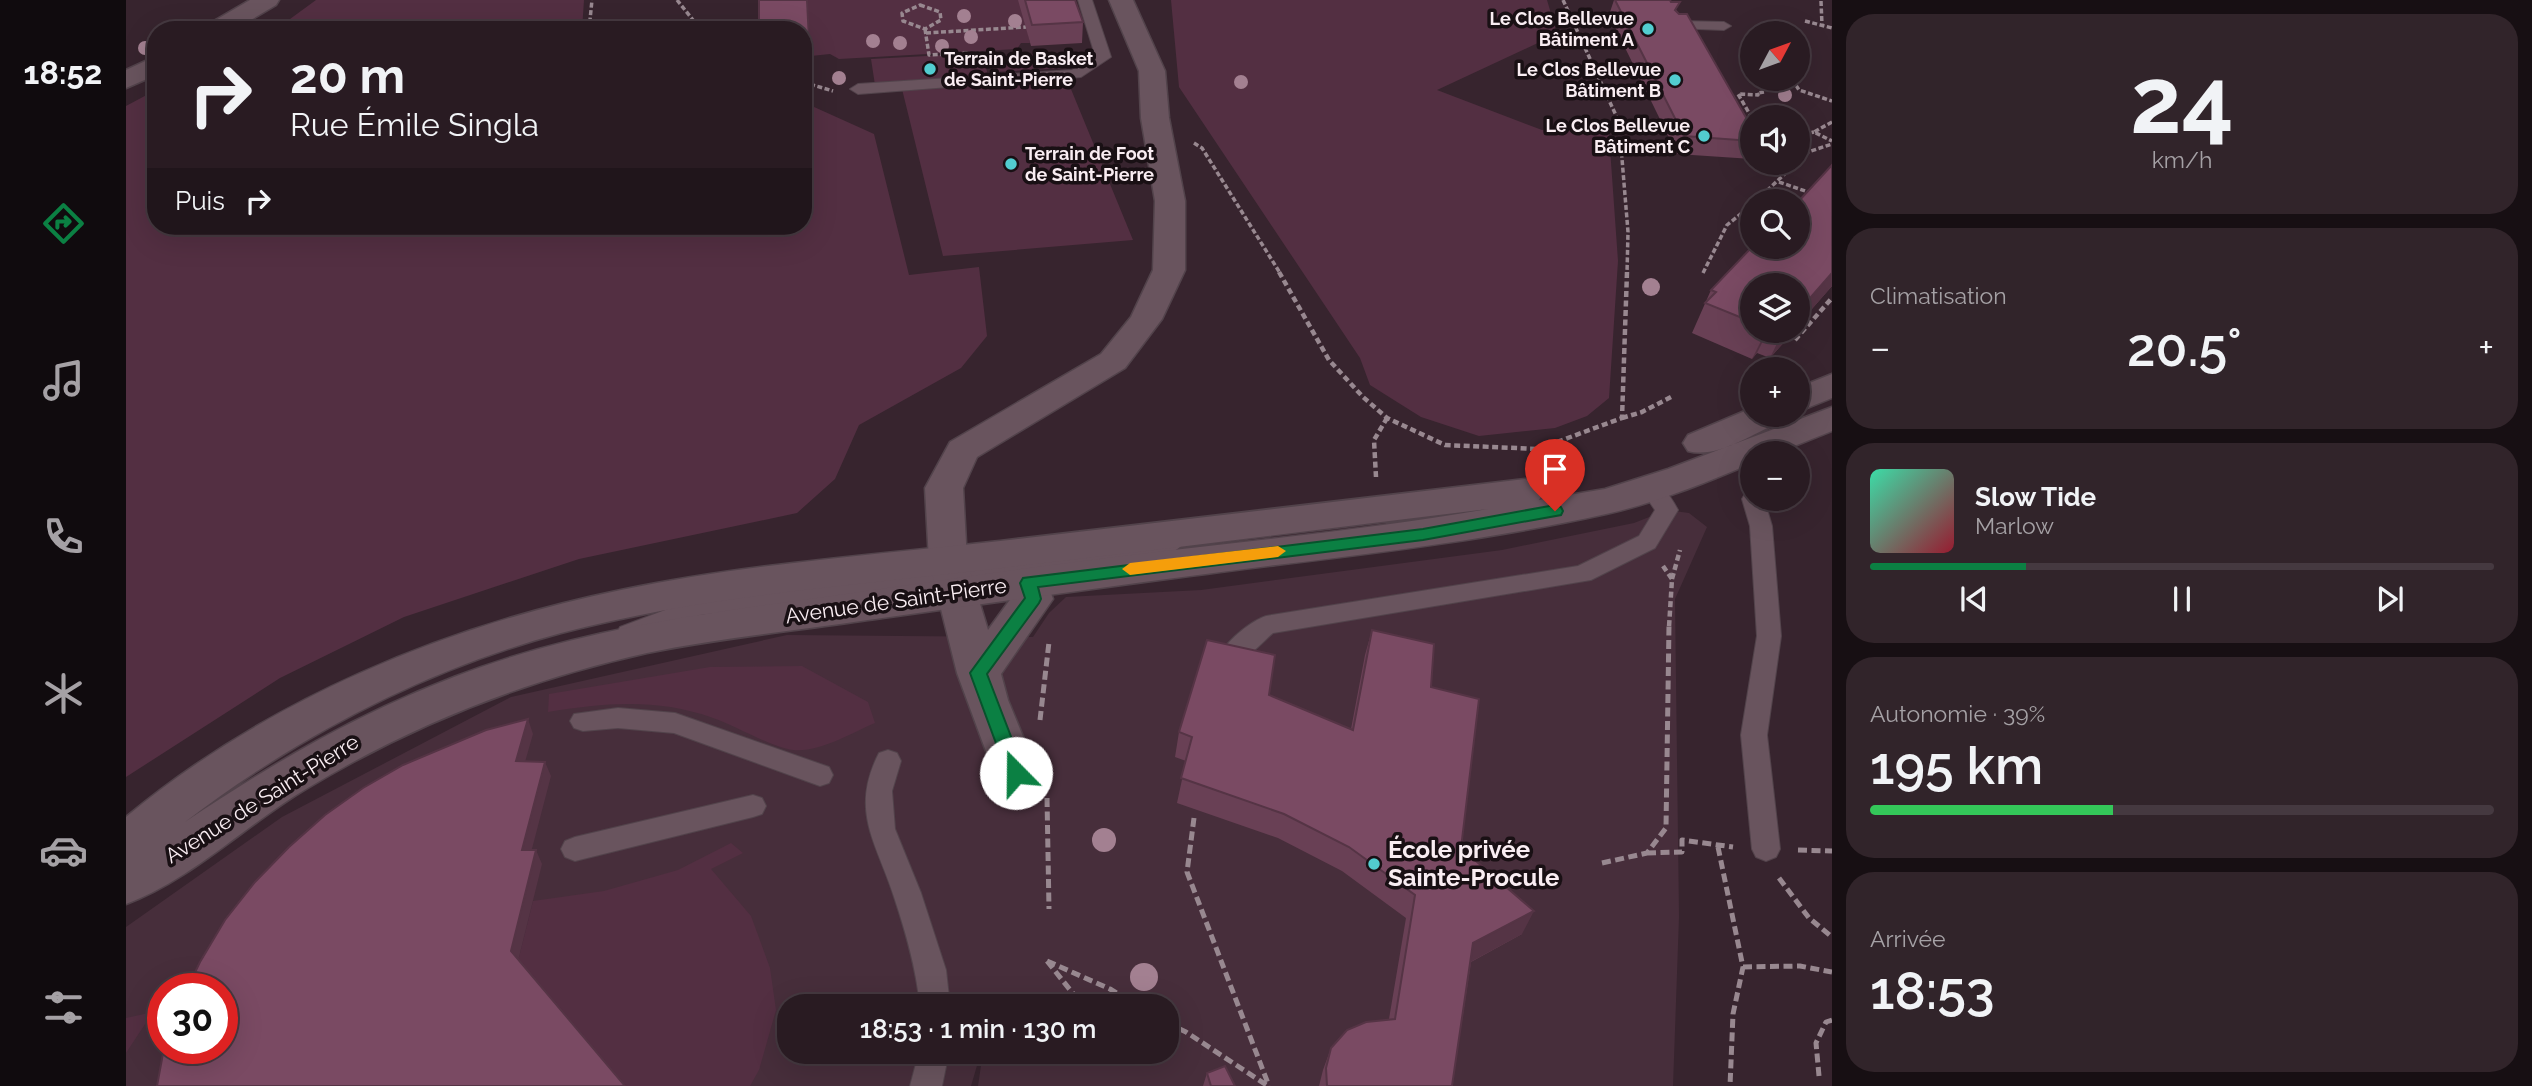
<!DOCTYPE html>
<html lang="fr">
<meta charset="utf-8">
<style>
:root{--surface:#291b22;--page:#31242a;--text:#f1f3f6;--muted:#a5a1a5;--line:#453940;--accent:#0b8043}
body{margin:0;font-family:Raleway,sans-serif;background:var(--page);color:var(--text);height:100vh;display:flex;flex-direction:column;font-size:26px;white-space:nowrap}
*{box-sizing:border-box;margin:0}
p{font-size:23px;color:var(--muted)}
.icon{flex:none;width:38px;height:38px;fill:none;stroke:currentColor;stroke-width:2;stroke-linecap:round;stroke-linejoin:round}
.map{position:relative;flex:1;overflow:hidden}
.side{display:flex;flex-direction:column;gap:14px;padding:14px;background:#170f13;width:700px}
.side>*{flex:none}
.guide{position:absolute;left:21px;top:21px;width:665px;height:214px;border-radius:28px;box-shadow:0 7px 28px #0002,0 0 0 2px var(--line);background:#291b22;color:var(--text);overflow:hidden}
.needle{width:46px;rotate:49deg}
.tools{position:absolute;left:1614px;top:21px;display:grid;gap:14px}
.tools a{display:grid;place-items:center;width:70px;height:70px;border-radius:50%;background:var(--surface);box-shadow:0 7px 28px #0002,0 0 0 2px var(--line);font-size:35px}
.speed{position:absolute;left:21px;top:973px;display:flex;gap:14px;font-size:35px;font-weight:700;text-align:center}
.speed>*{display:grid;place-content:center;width:91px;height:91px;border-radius:50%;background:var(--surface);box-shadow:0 7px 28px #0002,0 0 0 2px var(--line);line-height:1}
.speed .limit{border:10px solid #d22;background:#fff;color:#111}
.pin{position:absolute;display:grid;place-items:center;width:60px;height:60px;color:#fff;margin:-72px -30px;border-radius:50% 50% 50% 0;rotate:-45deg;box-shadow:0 0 7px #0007}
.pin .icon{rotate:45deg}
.me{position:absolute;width:77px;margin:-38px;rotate:338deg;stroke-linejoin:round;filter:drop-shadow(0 0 5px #0008)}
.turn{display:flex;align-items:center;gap:24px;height:147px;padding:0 28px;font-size:32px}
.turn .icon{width:91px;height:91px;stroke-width:2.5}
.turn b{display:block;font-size:49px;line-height:60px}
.then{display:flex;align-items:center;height:66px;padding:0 28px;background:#0003;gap:14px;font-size:26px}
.big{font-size:52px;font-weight:600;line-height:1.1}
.side .tile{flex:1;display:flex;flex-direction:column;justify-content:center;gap:10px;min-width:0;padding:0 24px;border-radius:28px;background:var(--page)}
.side .dial{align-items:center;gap:0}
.dial b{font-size:91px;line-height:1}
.song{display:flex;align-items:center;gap:21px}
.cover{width:84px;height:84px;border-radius:10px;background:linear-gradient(135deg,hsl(160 70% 55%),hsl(350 70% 35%))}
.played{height:7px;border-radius:4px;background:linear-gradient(90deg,var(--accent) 25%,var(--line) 25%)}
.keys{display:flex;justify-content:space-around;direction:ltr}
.heat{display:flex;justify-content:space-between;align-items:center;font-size:38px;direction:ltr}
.charge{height:10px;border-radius:5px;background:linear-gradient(90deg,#34c759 39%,var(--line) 0)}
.trip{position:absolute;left:651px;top:994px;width:402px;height:70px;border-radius:28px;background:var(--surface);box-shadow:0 7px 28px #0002,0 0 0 2px var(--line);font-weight:600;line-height:70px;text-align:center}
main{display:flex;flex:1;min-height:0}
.tab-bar{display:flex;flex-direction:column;width:126px;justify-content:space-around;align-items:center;background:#100b0e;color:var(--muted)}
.tab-bar .icon{width:49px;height:49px}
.tab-bar .active{color:var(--accent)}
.tab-bar b{font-size:32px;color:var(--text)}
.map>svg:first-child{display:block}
.built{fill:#472e3b;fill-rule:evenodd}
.green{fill:#532f42}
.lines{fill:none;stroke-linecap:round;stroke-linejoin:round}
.service-casing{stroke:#52434b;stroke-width:2}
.minor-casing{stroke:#52434b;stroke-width:3}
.tertiary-casing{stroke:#52434b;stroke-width:3}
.path-far2{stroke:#988890;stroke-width:3.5;stroke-dasharray:5 2.5;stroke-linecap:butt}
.path-far1{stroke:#988890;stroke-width:4.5;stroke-dasharray:6 3.5;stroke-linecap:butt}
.path{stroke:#988890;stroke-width:5;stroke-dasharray:9 4.5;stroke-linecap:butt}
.service{fill:#69545e;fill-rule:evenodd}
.minor{fill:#69545e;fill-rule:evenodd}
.tertiary{fill:#69545e;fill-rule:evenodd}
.tree{fill:#a38091}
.wall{fill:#694055}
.shaded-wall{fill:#553445}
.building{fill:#7a4a63;stroke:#553445;stroke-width:2}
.route{fill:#0b8043;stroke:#07532c;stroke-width:2}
.slow{fill:#f59e0b}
.poi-dot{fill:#52cdd0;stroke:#191014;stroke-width:2.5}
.labels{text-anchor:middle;stroke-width:7;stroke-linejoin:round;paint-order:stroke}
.far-poi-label{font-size:18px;font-weight:bold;fill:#f9edf2;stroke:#191014;text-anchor:end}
.street-label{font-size:21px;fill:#f9edf2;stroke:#191014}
.near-poi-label{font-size:24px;font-weight:bold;fill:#f9edf2;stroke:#191014;text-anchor:start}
</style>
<main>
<nav class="tab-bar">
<b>18:52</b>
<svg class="icon active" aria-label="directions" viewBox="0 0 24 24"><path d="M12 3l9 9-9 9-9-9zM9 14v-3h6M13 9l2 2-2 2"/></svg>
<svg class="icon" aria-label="music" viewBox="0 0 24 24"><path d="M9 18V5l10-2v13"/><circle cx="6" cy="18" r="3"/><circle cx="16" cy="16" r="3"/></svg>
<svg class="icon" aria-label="phone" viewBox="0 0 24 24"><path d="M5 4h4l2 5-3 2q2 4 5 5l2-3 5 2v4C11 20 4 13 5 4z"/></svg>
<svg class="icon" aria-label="climate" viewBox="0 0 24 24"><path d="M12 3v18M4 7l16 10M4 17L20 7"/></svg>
<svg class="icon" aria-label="car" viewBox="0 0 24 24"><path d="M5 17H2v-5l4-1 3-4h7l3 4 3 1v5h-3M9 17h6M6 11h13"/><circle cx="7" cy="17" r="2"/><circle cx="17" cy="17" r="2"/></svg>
<svg class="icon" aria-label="filters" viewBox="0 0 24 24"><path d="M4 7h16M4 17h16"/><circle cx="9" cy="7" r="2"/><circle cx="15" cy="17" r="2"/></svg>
</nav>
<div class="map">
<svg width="1706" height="1086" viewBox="0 0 1706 1086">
<rect width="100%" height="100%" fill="#37242e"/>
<!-- built -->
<path class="built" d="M1541,510L1563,513L1581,527L1549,599L1553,917L1547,1086H852L857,1052H1041V1006H663V1052H855L845,1086H0V927L156,817L385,697L661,635L907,637L923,613L940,597L1075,590L1376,550L1508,523ZM37,989H96V1048H37Z"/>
<!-- green -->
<path class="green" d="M190,0H458L456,30H149Z
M681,0H895L904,43H895L891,49L713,59L704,54L685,56Z
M1045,0H1421L1431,34L1311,90L1416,130L1482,120L1492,261L1483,398L1461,416L1429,428L1353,436L1295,417L1244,385L1234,358L1053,87Z
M856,53L863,79L749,85L745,59Z
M935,53L940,68L868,72L864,56Z
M940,77L1007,240L817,256L776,89Z
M30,90V226H677V102L748,134L783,275L853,267L861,336L835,368L733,425L709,479L671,513L453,559L278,617L154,678L0,777V106Z
M676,666L742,702L749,723C725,733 693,753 667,750C645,747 610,726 587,718C530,698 480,703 422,712L423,694L584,667Z
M605,843L617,853L585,869L625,916L644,968L650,1010L633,1070L624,1086H493L391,965L407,901L478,891L552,870Z
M27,1012L0,1053V1018Z"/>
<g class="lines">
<defs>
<path id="service" d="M952,0H966L985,57L955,77L732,94L724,89L732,84L946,70L969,55Z
M1552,21L1598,22L1605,26L1598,30L1547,28L1545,25Z
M1525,481C1537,484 1546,499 1552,510L1529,548L1465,580L1147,633C1133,645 1118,666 1098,660L1095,653C1103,639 1125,621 1140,616L1452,566L1513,536L1529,510L1514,488L1517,483Z
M1626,492V499H1638L1646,526L1655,636L1641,735L1654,849L1650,857L1640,861L1630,857L1626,849L1615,735L1631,636L1624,526L1616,499L1619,494Z
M1056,525L1064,527L1067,533C1060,545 1044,555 1031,559L574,615L503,642L494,639L491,633L494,627L571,598L1025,544L1048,527Z
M492,708L549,713L703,767L707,775L703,783L694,786L548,733L492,728L457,731L448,728L444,721L448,714Z
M762,750L771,753L775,761L766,791L769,829L795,893L820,970L824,1006H794C790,968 780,933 768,897C751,843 723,811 753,753Z
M627,795L636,798L640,806L636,814L627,817L449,861L439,857L435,849L439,841L449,837Z
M793,1052H823L816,1086H784Z"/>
<path id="minor" d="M983,0H1007L1039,71L1043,118L1059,201V270L1036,319L999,368L851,457L837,488L841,561L862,630L886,597L874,553L879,543L893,539L907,543L927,599L875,674L882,700L912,773L906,786L890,791L874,786L868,773L831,673L803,561L799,488L824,442L975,354L1005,317L1027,270L1029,201L1015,118L1013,71Z"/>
<path id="tertiary" d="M124,0H153L150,5L108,30H78L81,25Z
M30,56V75L0,88V70Z
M1706,374V398L1671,412V388Z
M1706,407V431L1651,453H1626V463C1579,483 1530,503 1480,514C1371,538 1260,552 1150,565C1013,582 878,601 742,620C669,631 593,638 521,653C400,680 287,724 180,789C121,824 65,880 0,904V817C141,700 316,627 495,590C620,564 748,555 874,541C1049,521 1224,500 1399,479L1412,483L1418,492L1413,500L1479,489L1542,469ZM1362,509C1241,530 1119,541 997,556C905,567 812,581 720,594C588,612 454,628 328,677C229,715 147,763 59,822C172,736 298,670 435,633C576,596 723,586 867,569C1032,550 1197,529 1362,509Z
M1626,408V415H1658L1652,423C1626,434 1591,459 1562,451L1557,443L1562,435Z"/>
</defs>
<!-- service casing -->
<use href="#service" class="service-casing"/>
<!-- minor casing -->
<use href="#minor" class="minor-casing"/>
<!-- tertiary casing -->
<use href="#tertiary" class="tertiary-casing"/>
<!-- path-far2 -->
<path class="path-far2" d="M551,0L575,30
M1437,0L1493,122L1502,232L1501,273
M1695,1L1696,25
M794,5L814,12L815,20L799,29L777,21L776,13Z
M1679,21L1706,28
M799,29L803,55L842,53
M463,30L466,0
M800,33L900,27
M1666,79L1673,90L1706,101
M677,82L707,91
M1626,118L1612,94L1632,95L1631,93L1638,92
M1706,122L1688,132L1706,141
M1671,136L1688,132
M1068,143L1076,148L1154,273
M1653,182L1685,193
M1630,201L1682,152L1706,144
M1577,273L1601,225L1626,205"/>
<!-- path-far1 -->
<path class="path-far1" d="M1153,272L1203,360L1237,397L1261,418L1319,445L1412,449L1496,418L1501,272
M1669,340L1706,298
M1496,418L1516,412L1545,397
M1250,477L1248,440L1261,418
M1537,566L1546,579L1543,627
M1546,579L1554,550"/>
<!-- path -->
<path class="path" d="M914,720L923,642
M921,798L923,909
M1068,818L1061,872L1143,1086
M1592,847L1617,967L1607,1014L1604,1086
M1672,850L1706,851
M1521,853L1556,852V840L1607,847
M1476,863L1521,853L1540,828L1543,625
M1653,878L1683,918L1706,937
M921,961L984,989L1012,1006
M921,961L957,1006
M1617,967L1674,966L1706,972
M1041,1023L1060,1032L1142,1086
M1693,1076L1690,1043L1700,1022L1706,1020"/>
<!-- service -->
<use href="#service" class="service"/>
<!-- minor -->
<use href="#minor" class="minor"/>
<!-- tertiary -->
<use href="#tertiary" class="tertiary"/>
</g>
<!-- trees -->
<g class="tree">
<circle cx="838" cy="16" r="7"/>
<circle cx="889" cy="21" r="7"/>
<circle cx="845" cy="37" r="7"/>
<circle cx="747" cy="41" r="7"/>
<circle cx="774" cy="43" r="7"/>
<circle cx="816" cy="46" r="7"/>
<circle cx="19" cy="48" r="7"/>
<circle cx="713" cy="78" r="7"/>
<circle cx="1115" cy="82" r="7"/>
<circle cx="1659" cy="95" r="7"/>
<circle cx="1525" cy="287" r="9"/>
<circle cx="978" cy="840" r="12"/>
<circle cx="1018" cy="977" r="14"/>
</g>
<!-- wall -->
<path class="wall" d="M681,0L685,60H677V30Z
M892,0H949L957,22L956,43L905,46Z
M1488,0H1544L1626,128V159L1551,154L1483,15Z
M1671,247L1706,286L1671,326V285H1626V331H1668L1644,358L1631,353L1626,359L1566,333L1585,290Z
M1246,630L1305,687L1335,848L1396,934L1345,962L1326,1086H1193L1197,1070L1205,1048L1263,1019L1280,918L1216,871L1152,838L1051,803L1060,761L1049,757L1053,732L1143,695L1225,729L1239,655Z
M1081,1073L1109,1086H1077Z"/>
<!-- shaded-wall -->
<path class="shaded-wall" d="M1706,273V286L1671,326V313Z
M1640,331H1642L1631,353L1626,359Z
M1657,331H1668L1644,358Z
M402,719L407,734L395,776L390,761Z
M419,762L425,776L402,864L396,850Z
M410,850L416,864L391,965L385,951Z
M1408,911L1396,934L1337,966L1347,943Z"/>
<!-- building -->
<path class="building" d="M633,0H681L683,39H677V30H633Z
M899,0H949L957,22L906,25Z
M1489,0H1544L1545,2H1554L1549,10L1553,14H1561L1626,128V141L1558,136Z
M1706,165V273L1671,313V285H1626V322L1579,303L1590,292L1585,290L1626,247H1671V203Z
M1246,630L1308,644L1305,687L1353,699L1335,848L1408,911L1347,943L1326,1086H1201L1200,1068L1205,1048L1221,1030L1240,1022L1269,1019L1289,895L1223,847L1158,814L1055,778L1066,737L1053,732L1081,640L1149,655L1143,695L1227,730Z
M402,719L390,761L419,762L396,850H410L385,951L499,1086H31L38,1048H96V989H61L74,962L99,920L129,882L163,847L199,815L237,788L277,765L360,730Z
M1099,1066L1109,1086H1085L1081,1073Z"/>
<!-- route -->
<path class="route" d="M1429,505L1435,507L1437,511L1435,515L1297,540L912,587L915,599L913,603L861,674L899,773L897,778L890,780L884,778L881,773L844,673L899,598L894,583L897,578L1297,529Z"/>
<!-- slow -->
<path class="slow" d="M1152,546L1160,551L1152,557L1004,575L996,569L1004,563Z"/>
<!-- markers -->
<g class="poi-dot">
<circle cx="1522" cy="29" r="7"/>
<circle cx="804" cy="69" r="7"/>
<circle cx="1549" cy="80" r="7"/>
<circle cx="1578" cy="136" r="7"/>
<circle cx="885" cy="164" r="7"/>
<circle cx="1248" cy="864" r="7"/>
</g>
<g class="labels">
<!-- far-poi labels -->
<g class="far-poi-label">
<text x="1508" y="25">Le Clos Bellevue<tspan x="1508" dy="21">Bâtiment A</tspan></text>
<text x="818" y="65" text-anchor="start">Terrain de Basket<tspan x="818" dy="21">de Saint-Pierre</tspan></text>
<text x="1535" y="76">Le Clos Bellevue<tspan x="1535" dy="21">Bâtiment B</tspan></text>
<text x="1564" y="132">Le Clos Bellevue<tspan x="1564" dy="21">Bâtiment C</tspan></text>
<text x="899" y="160" text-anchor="start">Terrain de Foot<tspan x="899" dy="21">de Saint-Pierre</tspan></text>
</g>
<!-- street labels -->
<g class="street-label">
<text transform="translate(770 601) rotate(-8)" y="7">Avenue de Saint-Pierre</text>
<text transform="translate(136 799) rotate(-32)" y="7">Avenue de Saint-Pierre</text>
</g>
<!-- near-poi labels -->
<g class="near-poi-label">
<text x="1262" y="858">École privée<tspan x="1262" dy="28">Sainte-Procule</tspan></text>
</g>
</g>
</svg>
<div class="tools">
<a><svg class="needle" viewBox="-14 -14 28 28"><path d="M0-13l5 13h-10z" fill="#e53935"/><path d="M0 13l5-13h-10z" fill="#a5a1a5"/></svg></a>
<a><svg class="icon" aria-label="sound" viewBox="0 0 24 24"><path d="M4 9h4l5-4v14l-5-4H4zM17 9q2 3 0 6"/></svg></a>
<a><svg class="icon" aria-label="search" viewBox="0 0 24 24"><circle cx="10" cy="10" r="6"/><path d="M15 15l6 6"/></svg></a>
<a><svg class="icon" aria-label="layers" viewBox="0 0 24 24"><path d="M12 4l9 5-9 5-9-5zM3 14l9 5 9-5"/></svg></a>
<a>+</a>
<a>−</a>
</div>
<div class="speed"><div class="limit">30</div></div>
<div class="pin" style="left:1429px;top:511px;background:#d93025"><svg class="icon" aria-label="arrive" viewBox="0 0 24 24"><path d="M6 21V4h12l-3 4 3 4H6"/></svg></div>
<svg class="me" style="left:890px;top:773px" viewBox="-20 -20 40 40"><circle r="19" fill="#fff"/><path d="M0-13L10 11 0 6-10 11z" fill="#0b8043"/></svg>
<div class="trip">18:53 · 1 min · 130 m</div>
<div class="guide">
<div class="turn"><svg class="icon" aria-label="right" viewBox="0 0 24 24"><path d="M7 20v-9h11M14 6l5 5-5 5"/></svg><div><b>20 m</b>Rue Émile Singla</div></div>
<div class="then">Puis<svg class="icon" aria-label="right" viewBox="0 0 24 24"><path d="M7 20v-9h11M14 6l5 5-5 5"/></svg></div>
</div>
</div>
<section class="side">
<div class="tile dial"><b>24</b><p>km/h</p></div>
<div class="tile"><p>Climatisation</p>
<div class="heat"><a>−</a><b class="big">20.5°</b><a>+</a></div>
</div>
<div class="tile">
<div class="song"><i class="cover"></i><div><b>Slow Tide</b><p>Marlow</p></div></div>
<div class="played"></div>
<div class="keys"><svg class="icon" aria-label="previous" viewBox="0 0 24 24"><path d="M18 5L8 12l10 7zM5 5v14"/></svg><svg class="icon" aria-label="pause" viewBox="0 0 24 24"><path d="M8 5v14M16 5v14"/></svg><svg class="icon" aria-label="next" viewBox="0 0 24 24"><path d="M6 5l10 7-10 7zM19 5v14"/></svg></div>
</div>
<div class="tile"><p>Autonomie · 39%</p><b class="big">195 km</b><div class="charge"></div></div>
<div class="tile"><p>Arrivée</p><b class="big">18:53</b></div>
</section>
</main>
